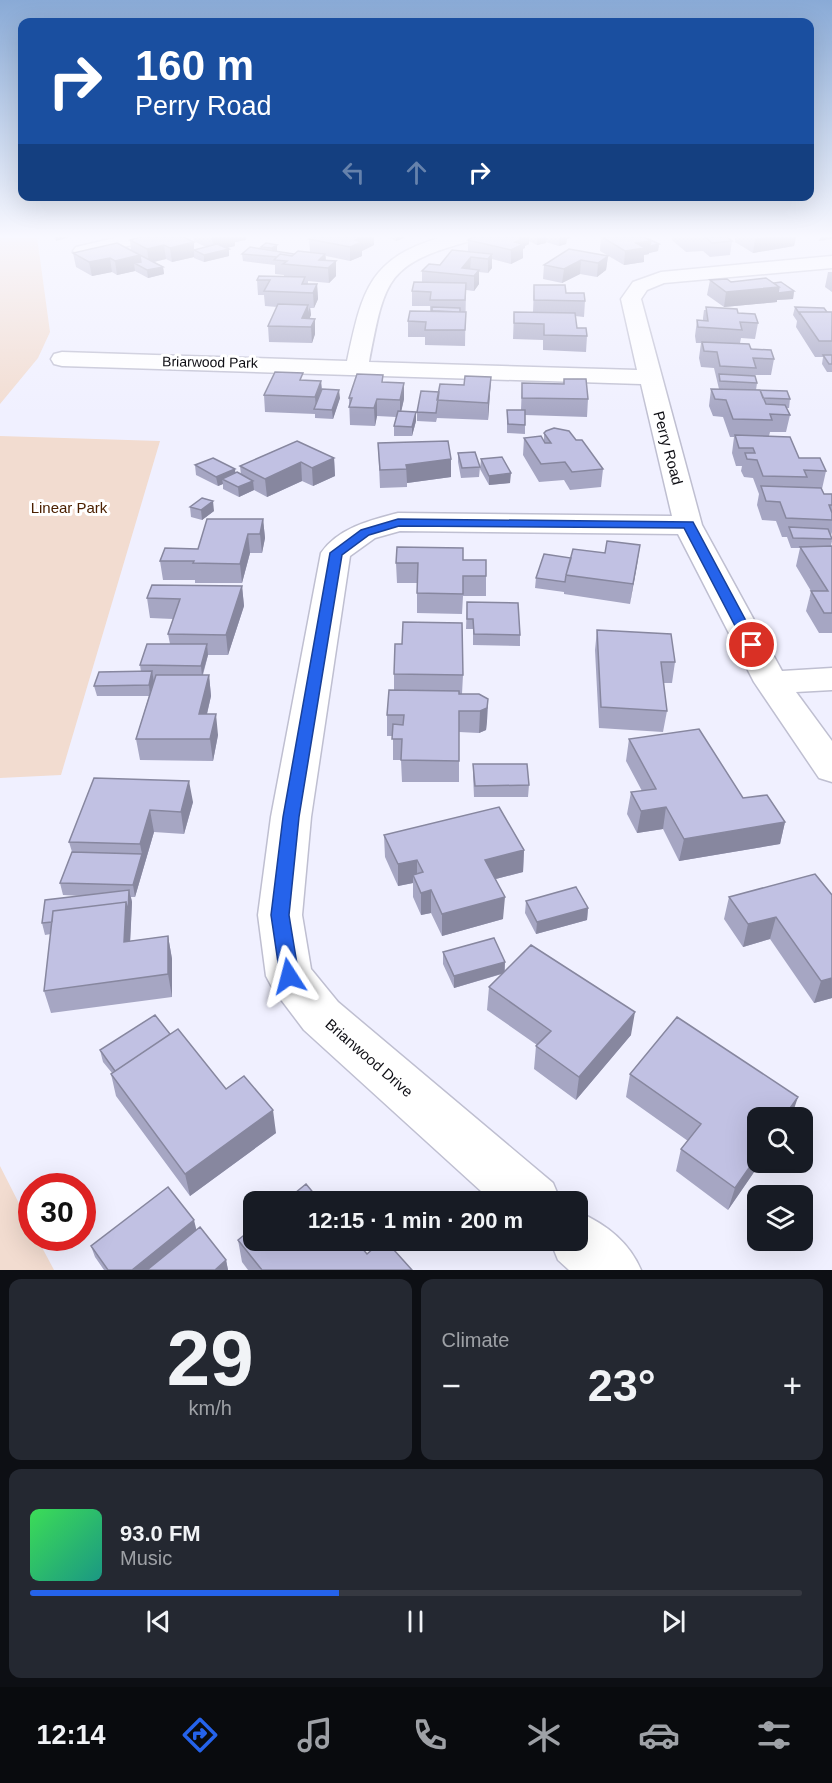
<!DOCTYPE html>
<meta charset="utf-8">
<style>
:root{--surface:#171b24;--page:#242831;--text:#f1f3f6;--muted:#9ea1a6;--line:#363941;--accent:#2563eb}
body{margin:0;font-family:Arial,sans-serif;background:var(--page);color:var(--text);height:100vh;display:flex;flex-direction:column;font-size:22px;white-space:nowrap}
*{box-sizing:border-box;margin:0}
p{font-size:20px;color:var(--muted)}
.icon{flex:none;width:33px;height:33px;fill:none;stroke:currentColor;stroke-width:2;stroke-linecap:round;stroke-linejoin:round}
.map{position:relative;height:1270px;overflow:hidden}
.panel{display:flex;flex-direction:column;gap:9px;padding:9px;background:#0d0f14;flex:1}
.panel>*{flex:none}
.guide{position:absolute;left:18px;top:18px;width:796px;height:183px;border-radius:12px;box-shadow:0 6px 24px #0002;background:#1a4fa0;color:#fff;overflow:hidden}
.fabs{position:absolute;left:747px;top:1107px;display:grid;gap:12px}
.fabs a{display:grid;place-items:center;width:66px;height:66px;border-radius:12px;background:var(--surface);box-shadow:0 6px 24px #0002;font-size:30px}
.speed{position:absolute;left:18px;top:1173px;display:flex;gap:12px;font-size:30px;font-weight:700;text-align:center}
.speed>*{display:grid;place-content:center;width:78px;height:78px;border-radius:50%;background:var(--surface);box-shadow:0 6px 24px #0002;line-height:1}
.speed .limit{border:9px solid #d22;background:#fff;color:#111}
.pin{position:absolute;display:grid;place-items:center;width:51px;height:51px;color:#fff;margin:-26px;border:3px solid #fff;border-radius:50%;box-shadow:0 2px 6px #0007}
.me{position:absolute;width:66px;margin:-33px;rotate:351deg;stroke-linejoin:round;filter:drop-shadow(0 0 4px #0008)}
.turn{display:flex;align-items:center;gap:21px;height:126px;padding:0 18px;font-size:27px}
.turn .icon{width:78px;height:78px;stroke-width:2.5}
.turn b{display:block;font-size:42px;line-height:51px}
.lanes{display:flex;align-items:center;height:57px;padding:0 18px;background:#0003;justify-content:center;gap:30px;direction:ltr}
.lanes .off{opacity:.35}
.big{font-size:45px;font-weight:600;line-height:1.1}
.panel .widget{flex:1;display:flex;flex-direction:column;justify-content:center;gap:9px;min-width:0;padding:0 21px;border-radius:12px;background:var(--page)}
.panel .dial{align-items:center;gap:0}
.dial b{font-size:78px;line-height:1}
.song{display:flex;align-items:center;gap:18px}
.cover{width:72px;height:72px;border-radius:9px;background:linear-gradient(135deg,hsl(130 70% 55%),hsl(170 70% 35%))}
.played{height:6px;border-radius:3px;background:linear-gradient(90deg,var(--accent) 40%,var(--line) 40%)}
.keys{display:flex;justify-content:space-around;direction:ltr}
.heat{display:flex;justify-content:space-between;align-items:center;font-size:33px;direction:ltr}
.panel .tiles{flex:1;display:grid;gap:9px;grid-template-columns:1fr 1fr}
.widget:last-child{grid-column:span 2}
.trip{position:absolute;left:243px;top:1191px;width:345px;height:60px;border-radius:12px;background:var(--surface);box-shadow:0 6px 24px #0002;font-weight:600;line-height:60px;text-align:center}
.dock{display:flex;height:96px;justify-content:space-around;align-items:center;background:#090b0e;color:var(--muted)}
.dock .icon{width:42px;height:42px}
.dock .active{color:var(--accent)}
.dock b{font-size:27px;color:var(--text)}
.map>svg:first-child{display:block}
.green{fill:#f2dcd0}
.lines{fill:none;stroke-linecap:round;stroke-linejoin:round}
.minor-casing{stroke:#bfbfd1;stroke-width:3}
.minor{fill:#fff;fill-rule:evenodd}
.wall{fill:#a6a6c3}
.shaded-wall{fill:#87879f}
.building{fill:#c1c1e3;stroke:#87879f;stroke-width:1.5}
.route{fill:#2563eb;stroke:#184099;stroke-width:1.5}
.labels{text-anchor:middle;stroke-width:6;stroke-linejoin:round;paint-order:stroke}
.far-street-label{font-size:14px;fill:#0e0e14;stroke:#fff}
.street-label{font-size:15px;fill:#0e0e14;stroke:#fff}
.park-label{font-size:15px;fill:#4b2001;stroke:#fff}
</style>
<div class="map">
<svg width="832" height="1270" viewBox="0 0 832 1270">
<rect width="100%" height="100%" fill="#f0f0ff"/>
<!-- green -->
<path class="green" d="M0,237H37L50,332L38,358L0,404Z
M0,436L160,441L61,775L0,778Z
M0,1166L31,1227L32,1238H37L54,1270H0Z"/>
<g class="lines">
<defs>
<path id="minor" d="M119,237H154L151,241L82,256L73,251L76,247Z
M442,237H473L470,241C386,264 385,279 369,362L637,370L621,299L633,282L661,272L832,256V268L664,283L647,290L641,299L702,525L782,671L832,668V690L796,692L832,741V782L819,778L754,682L678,534L400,531L375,538L350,556L311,817L302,915L311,969L338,1002L553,1183L561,1202H493L304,1030L273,989L266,976L258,915L271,817L321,553C338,528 371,520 398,513L672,516L641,384L62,366L54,364L51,359L54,354L62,352L347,361C362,292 368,258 442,237Z
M578,1212C606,1224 629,1242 641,1270H569L558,1260L550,1240H578Z"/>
</defs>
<!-- minor casing -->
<use href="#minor" class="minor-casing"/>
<!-- minor -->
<use href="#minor" class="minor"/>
</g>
<!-- wall -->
<path class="wall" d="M193,237H246V240L235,242V246L226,248L229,249V256L204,262L194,258V257L172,262L166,259L154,262L163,267L164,274L148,278L135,271L117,275L112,272L92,276L76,267L73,253L131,250L130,240L194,250L206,247L194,241Z
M388,237H406L396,241Z
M473,237H572L567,239L566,244L559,246L546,242V243L537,245L529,241V244L525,246V248H523V258L511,264L492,259V268L488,273L479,272V284L474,291L466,290L465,346L425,345V337H408V321L430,312V306H412V291L422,282V271L440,265L468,251V240Z
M601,237H645L659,244L658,251L649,253V254L644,255V262L624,265L600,251Z
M672,237H727L732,241L730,255L710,257L703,251L686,252L672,240Z
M735,237H796L794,246L753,253L735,242Z
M309,239L374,245L362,251V256L350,261L326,256V260L336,261V276L329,283L308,281V284H317L318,299L314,308H310L311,315L309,319L315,334L312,343L269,342L268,326L277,307L265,306L264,295H258L257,280L284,276V275L275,274V265L243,261L242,254L261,249V247L277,245V251L294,254L310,252Z
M608,256L606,270L597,277L580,274L562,283L543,279L544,265Z
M828,272H832V292L825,287Z
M710,280L774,283L794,291L793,299L777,300V302L724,307L707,295Z
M534,285L566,293L585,301L584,317L575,316L577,328L587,336L586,352L543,350V340L513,339L514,312H533Z
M706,307L738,313L758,323L755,339L741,338L740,343L774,359L771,375H755L757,383L756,390L790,399L789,408H786L790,415L786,432H770L769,436L799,458L826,471L822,489L824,494H832V532L831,536L832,541L831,546H832V633H819L806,611L811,591L796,566L800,548H791L787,537H782L776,521L762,520L757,505L759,494L753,478L744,477L741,471L742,466H736L732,453L734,437H730L723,417L713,416L709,406L711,389H719L714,368L701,367L699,358L701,343H696L695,336L697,320H703V318L704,310H706Z
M795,307L832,312V372H827L822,364L823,357H815L796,327L797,321L793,315Z
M491,377L488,420L437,418L436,422L417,421V412L439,392Z
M564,379L588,399L587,417L525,415V434L507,433V410H521L522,383L564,384Z
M304,380L321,381L322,389L340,398L333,419L315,418V414L265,412L264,395Z
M383,382L404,383V399L401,411L416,421L412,436H394V426L396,417L377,416L375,426L350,425L349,398Z
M544,433L576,440L603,469L601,487L570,490L564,480L539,482L523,455L524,438L544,441Z
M378,443L451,459V477L407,483V487L380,488Z
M458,453L480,467L479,477L461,478L458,462Z
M334,458L335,476L313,486L302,481L267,497L254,490L239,497L223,489V484L218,486L196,475L195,465L235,469V473L241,475L240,466Z
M481,459L510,483L489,485L480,469Z
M190,507L214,511L202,520L191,517Z
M263,519L265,538L262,553H250L242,583H195V580H163L160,561L198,549Z
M640,545L630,604L564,594V592L535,588L536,578L571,558L605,553Z
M463,560L486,576V596H463L462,614L417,613V583H397L396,563Z
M242,586L244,606L228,655H208L203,675H209L211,696L207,714L218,735L213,761L140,760L136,739L149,696H97L94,686L141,672L140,665L170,644L168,634L173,619L150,618L147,598Z
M467,602L520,635V646L473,645V629H466Z
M597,630L675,662L672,683H663L667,711L663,732L599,728L595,650Z
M394,674L463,675L462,694L488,699L487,721L486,730L479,733L459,732V782H402L401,760H393V736H387V715L394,690Z
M629,739L743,798L785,822L780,844L679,861L663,829L637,833L627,814L631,792L642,791L626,761Z
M473,764L529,785L528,797H474L473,775Z
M94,778L193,802L184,834L154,832L135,897H131L132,902L130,941L168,936L172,959V997L51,1013L44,991L51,934L45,935L42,923L82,896L63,895L60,883L72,852L69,842Z
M384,835L524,850L523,872L496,879L503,919L442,936L431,913L421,915L413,897V883L398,886L385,857Z
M832,895V998L814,1003L770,939L743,947L724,919L729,897Z
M526,901L588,908L587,920L536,934L525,913Z
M443,952L505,962V972L631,1035L576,1100L534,1069L536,1046L537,1045L487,1010L489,987L502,974L454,988L443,964Z
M170,1034L226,1089L276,1133L190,1196L116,1096L111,1074L112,1073L103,1062L100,1050Z
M630,1074L791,1118L728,1210L676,1171L681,1149L688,1141L626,1097Z
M196,1230L226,1260L228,1270H104L95,1257L91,1246Z
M238,1240L367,1254L412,1270H248L242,1262Z"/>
<!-- shaded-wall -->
<path class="shaded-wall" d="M55,237H71L56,241Z
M212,237H246V240L235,242V246L214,251Z
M361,237H374V245L362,251V256L350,261V247L355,240Z
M396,237H406L396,241Z
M518,237H529V244L525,246V248L523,249V258L511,264V250Z
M547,237L546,243L537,245V238Z
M560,237H572L567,239L566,244L559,246Z
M764,237H796L794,246L753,253L755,239Z
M820,237H832V239L819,241Z
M651,241L659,244L658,251L649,253V254L644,255V262L624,265L625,251L636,243Z
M194,242V257L172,262L170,248Z
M164,245L166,259L149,263L147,249Z
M277,245V252L272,255V248Z
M229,249V256L204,262V255Z
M325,254L326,268L319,260Z
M492,254V268L488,273V259Z
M140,255L142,267L134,263L135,271L117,275L115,261Z
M608,256L606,270L597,277L598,263Z
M471,257L470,271L462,268Z
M110,258L112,272L92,276L89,262Z
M581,260L580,274L562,283L564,269Z
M336,261V276L329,283L328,268Z
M163,267L164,274L148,278L147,270Z
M479,270V284L474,291V276Z
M317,284L318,299L314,308L313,293Z
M779,287L794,291L793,299L777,300V302L724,307L726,292Z
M308,305V312L310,307L311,315L306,327L302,318Z
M315,319V334L312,343L311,327Z
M491,377L490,394L488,420V403Z
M321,381L322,398L316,409L315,397Z
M404,383V399L400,417V400Z
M339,390L340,398L333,419L332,410Z
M377,399V416L375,426L374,408Z
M416,412V421L412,436V427Z
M334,458L335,476L313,486L312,468Z
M451,459V477L407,483L406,465Z
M301,462L302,481L267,497L265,479Z
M235,469L236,478L222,479L223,484L218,486L216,477Z
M511,473L510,483L489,485V476Z
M253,481L254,490L239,497L238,487Z
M213,501L214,511L202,520L201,510Z
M263,519L265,538L262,553L260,534Z
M248,534L250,553L242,583L240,564Z
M640,545L637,565L630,604L633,584Z
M242,586L244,606L228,655L226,635Z
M207,644L208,655L202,676L201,666Z
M152,671L154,682L150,696L149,685Z
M209,675L211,696L202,735L199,714Z
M488,699L487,721L486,730L479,733L480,711Z
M216,714L218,735L213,761L210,739Z
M189,781L193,802L184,834L181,812Z
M666,807L663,829L637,833L641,811Z
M150,810L154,832L135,897L133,885L142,854L140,844Z
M785,822L780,844L679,861L684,839Z
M524,850L523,872L484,882L485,860Z
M417,860V882L413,875V883L398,886V864Z
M129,890L132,902L131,924L128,913Z
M431,890V913L421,915V893Z
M505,897L503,919L442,936V914Z
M126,902L131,924L129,964L124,942Z
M588,908L587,920L536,934L537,922Z
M776,917L770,939L743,947L748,924Z
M168,936L172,959V997L168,974Z
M505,962L504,973L454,988V976Z
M832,978V998L814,1003L821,981Z
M635,1012L631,1035L576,1100L579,1077Z
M798,1097L791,1118H783Z
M273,1110L276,1133L190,1196L185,1174Z
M758,1155V1162H761L728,1210L735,1188Z
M194,1220L197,1232L149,1270H132Z
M226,1260L228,1270H215Z"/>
<!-- building -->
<path class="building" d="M141,237H183L194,242L170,248L164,245L147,249L130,240Z
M312,237H361L355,240L362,242L350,247L309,239Z
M473,237H518L523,239L515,242L523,244L511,250L468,240Z
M602,237H645L651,241L636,243L645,248L625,251Z
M705,237H727L732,241L712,243Z
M646,238H647L659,244L650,246L651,241Z
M117,243L140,255L115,261L110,258L89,262L73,253Z
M266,243L277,245L272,248L261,247Z
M217,244L229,249L204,255L194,250Z
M250,247L294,254L292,256L280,254L277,257L242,254Z
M569,249L608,256L598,263L581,260L564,269L544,265Z
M452,250L492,254L488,259L471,257L462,268L479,270L474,276L422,271L429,264L440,265Z
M298,251L325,254L319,260L336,261L328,268L283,264L287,261L274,260L280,254L292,256Z
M140,256H142L163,267L147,270L134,263L141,262Z
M259,276L305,277L302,284H317L313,293L264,291L270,280H257Z
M766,278L779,287L726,292L710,280L727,279L731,282Z
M414,282L466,283L465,300H430L431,292L412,291Z
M781,282L794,291L778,293L779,287L774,283Z
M534,285H565L566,293H584L585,301L534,300Z
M278,304L308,305L302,318L315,319L311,327L268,326Z
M432,307L460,308V312L432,311Z
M706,307L737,309L738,313L755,314L758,323L740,322L742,330L698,327L697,320L708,321Z
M795,307L824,308L827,312H799V313Z
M410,311L466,312L465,330H425L426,322L408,321Z
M514,312L575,313L577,328H586L587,336L544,335V324L514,323Z
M799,312H832V341H819Z
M702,342L749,344L751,349L771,350L774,359L753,358L756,368L720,366L717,352L704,351Z
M823,355H832V364H829Z
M275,372L303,373L300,380L321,381L315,397L264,395Z
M357,374L383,375L382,382L404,383L400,400L377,399L374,408L349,407L352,398H349Z
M719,374L755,376L757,383L720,381Z
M465,376L491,377L488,403L437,400L440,384L464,385Z
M564,379H586L588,399L522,398V383L564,384Z
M322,389L339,390L332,410L314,409Z
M711,389L760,390L766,404L785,405L790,415L770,414L772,420L733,419L726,400L715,399Z
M756,390L787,391L790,399L763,398L760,390Z
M421,391L439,392L436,413L417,412Z
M507,410H525V425L508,424Z
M398,411L416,412L412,427L394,426Z
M554,428L569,431L576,440H582L603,469L572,472L565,462L541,464L524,438L541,436L545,443H551L544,433L546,431Z
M735,435L790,437L799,458H820L826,471L804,470L807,477L763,476L757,460L747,459L745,453H755L753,448H739Z
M297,441L334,458L312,468L301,462L265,479L240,466Z
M448,441L451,459L406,465L407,469L380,470L378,443Z
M475,452L480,467L462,468L458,453Z
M502,457L511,473L489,476L481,459Z
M213,458L235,469L216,477L195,465Z
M237,472L253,481L238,487L222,479Z
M761,486L821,488L824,494H832V505H829L832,513V520L786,518L780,502L766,501Z
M202,498L213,501L201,510L190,507Z
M207,519H263L260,534H248L240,564L193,563L194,561H160L165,548L198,549Z
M789,527L828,529L832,539L793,538Z
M607,541L640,545L633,584L566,575L573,549L605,553Z
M832,546V613H824L811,591H828L800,547Z
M397,547L463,548V560H486V576H463V594L417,593L418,563H396Z
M544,554L571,558L566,575L565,582L536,578Z
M152,585L242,586L226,635L168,634L180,599L147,598Z
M467,602L518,603L520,635L474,634L473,619H467Z
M403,622L462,623L463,675L394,674L395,644H402Z
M597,630L671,634L675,662H661L667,711L601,707Z
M147,644H207L201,666L140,665Z
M152,671L149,685L94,686L99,672Z
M156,675H209L199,714H216L210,739H136Z
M389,690L459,691V694H479L488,699L487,708L480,711H459V761L401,760L402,739H392L393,724L403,725L404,715H387Z
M699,729L743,798L767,795L785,822L684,839L666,807L641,811L631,792L656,789L629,739Z
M473,764H527L529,785L475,786Z
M94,778L189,781L181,812L150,810L140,844L69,842Z
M499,807L524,850L485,860L505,897L442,914L431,890L421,893L413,875L423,872L417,860L398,864L384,835Z
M72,852L142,854L133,885L60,883Z
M815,874L832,895V978L821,981L776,917L748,924L729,897Z
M576,887L588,908L537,922L526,901Z
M129,890L128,913L126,902L53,911L52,922L42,923L45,900Z
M126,902L124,942L168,936V974L44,991L53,911Z
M494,938L505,962L454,976L443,952Z
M531,945L635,1012L579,1077L536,1046L551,1031L489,987Z
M155,1015L170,1034L115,1071L100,1050Z
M677,1017L798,1097L783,1118H758V1155L735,1188L681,1149L701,1124L630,1074Z
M178,1029L226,1089L244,1076L273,1110L185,1174L111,1074Z
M306,1184L321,1202H284Z
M168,1187L194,1220L132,1270H108L91,1246Z
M200,1227L226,1260L215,1270H147Z
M254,1227V1240H355L367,1254L383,1240H385L412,1270H262L238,1240Z"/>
<!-- sky -->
<linearGradient id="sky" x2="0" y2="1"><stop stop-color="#89aad6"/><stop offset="0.57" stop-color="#f8f8ff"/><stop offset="1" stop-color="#f8f8ff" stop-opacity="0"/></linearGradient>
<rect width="832" height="415" fill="url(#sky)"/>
<!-- route -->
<path class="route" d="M398,519L693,522L759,645L752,650L745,645L684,528L399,526L369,535L342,555L299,817L289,915L299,976L296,981L289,984L283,981L280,976L271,915L283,817L330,553L361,530Z"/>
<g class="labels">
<!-- far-street labels -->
<g class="far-street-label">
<text transform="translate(210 362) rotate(1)" y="5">Briarwood Park</text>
</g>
<!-- street labels -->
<g class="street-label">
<text transform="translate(668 448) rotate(75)" y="5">Perry Road</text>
<text transform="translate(369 1058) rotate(41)" y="5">Brianwood Drive</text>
</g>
<!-- park labels -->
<g class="park-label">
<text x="69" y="513">Linear Park</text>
</g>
</g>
</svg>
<div class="fabs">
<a><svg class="icon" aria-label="search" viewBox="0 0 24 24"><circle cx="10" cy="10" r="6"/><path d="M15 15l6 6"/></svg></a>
<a><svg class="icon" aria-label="layers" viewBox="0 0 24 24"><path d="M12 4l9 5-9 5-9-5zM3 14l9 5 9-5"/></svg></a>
</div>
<div class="speed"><div class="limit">30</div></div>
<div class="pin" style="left:752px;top:645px;background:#d93025"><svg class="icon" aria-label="arrive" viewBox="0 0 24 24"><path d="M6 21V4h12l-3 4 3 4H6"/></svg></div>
<svg class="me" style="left:289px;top:976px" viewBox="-20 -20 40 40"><path d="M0-17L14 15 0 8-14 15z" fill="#2563eb" stroke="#fff" stroke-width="4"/></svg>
<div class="trip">12:15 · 1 min · 200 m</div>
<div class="guide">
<div class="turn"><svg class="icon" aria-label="right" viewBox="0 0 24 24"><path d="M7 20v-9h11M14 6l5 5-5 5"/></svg><div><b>160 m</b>Perry Road</div></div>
<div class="lanes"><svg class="icon off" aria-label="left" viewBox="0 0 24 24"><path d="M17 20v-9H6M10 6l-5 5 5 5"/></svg><svg class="icon off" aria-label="ahead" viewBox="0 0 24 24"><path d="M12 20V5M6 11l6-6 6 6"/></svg><svg class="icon" aria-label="right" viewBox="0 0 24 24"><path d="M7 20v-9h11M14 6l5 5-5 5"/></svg></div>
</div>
</div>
<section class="panel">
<div class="tiles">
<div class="widget dial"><b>29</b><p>km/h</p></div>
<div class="widget"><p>Climate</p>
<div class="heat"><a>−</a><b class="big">23°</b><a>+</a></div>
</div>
<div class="widget">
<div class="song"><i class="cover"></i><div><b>93.0 FM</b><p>Music</p></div></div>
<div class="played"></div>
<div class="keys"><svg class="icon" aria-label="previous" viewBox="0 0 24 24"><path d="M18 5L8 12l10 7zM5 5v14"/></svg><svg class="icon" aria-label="pause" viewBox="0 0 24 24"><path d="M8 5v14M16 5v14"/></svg><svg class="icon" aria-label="next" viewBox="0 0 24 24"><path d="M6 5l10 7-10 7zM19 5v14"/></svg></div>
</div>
</div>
</section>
<nav class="dock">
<b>12:14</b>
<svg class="icon active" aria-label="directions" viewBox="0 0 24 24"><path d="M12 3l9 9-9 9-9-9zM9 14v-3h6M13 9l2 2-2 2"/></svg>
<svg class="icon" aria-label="music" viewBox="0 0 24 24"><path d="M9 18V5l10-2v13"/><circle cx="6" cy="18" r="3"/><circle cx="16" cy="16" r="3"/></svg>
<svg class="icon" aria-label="phone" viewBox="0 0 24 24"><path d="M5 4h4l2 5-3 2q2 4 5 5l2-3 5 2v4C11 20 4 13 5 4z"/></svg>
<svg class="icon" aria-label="climate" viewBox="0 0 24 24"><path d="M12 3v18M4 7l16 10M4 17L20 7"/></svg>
<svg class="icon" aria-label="car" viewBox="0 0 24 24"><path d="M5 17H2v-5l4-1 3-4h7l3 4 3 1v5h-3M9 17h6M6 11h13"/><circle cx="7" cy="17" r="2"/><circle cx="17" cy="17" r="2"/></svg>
<svg class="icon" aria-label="filters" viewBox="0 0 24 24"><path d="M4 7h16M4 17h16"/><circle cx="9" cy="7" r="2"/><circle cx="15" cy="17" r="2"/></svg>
</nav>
